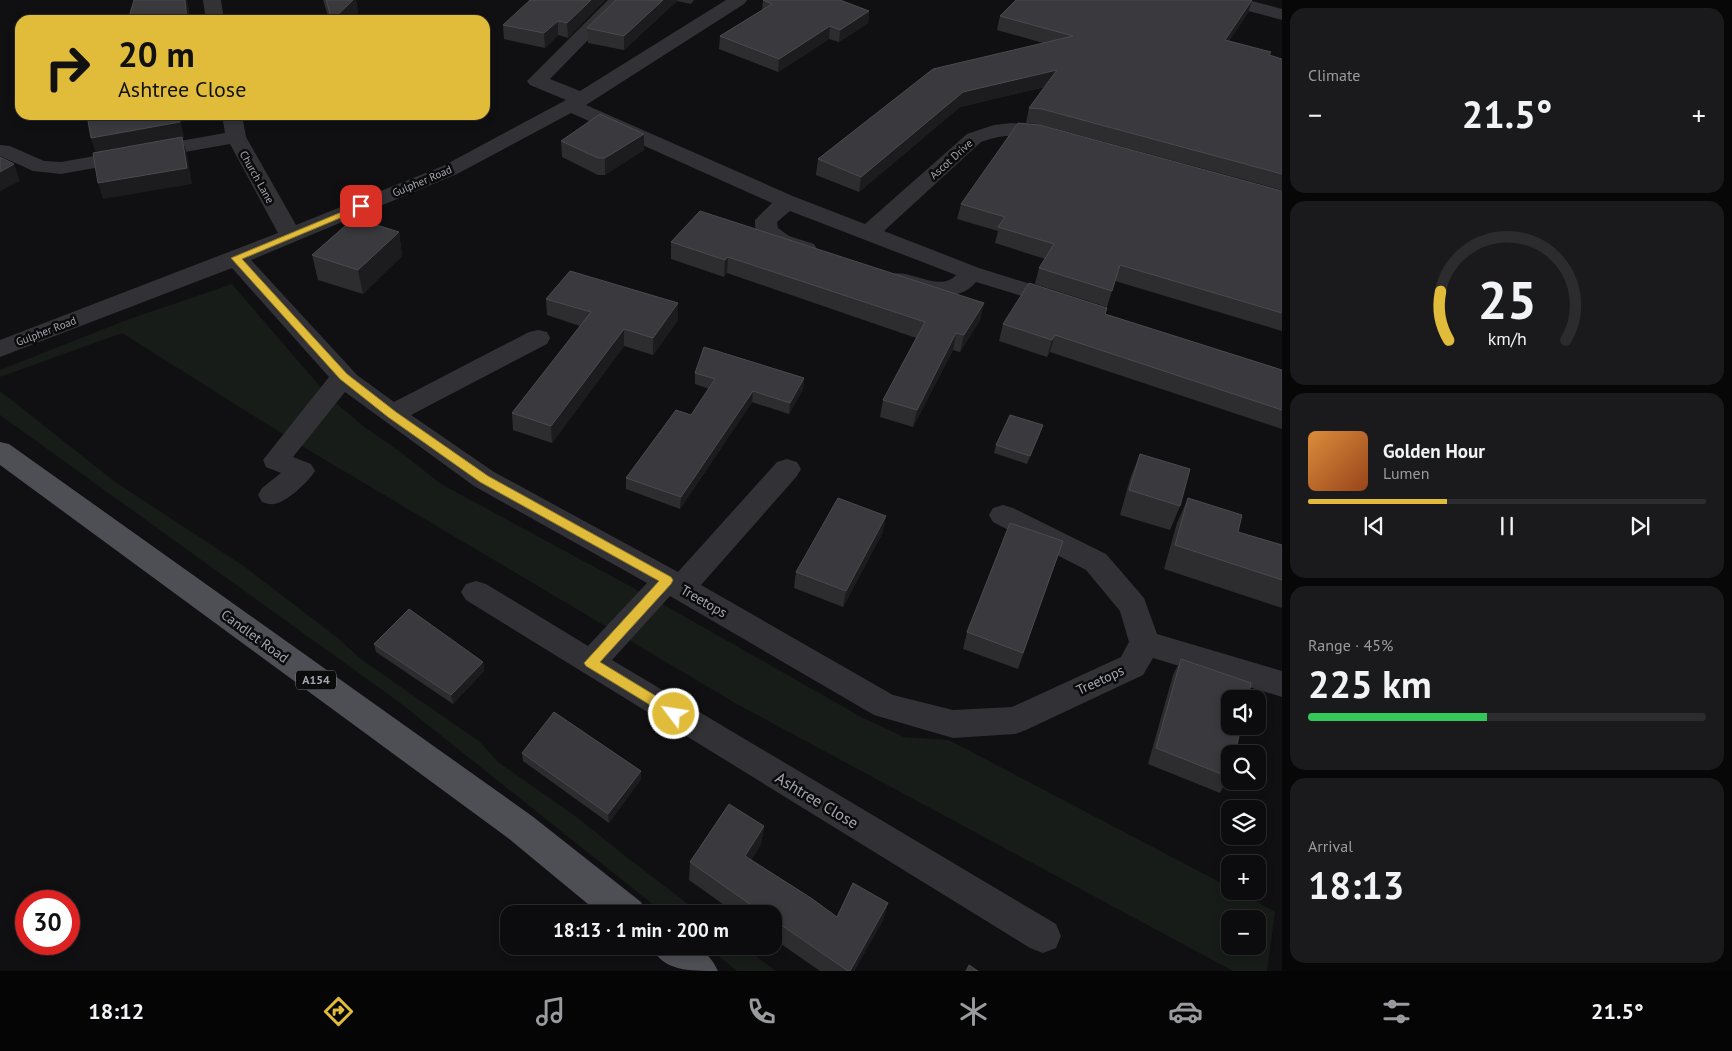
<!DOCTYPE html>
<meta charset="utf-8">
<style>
:root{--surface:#0c0c0e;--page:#1a1a1c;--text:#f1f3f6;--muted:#9a9b9e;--line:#2c2c2e;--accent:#e0bc3a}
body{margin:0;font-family:"PT Sans",sans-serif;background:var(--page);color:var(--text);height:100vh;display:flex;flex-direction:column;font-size:19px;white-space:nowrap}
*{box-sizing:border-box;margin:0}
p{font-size:16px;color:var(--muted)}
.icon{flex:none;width:28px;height:28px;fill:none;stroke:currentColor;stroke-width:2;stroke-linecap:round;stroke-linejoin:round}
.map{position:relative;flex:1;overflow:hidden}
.details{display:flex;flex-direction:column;gap:8px;padding:8px;background:#070708;width:450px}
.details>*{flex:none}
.banner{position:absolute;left:15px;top:15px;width:475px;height:105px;border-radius:15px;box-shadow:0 2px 8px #0003,0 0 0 1px var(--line);background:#e0bc3a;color:#111;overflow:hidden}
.controls{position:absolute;left:1221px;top:690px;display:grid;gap:10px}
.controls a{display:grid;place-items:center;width:45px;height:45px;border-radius:10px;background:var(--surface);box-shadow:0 2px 8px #0003,0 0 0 1px var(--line);font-size:25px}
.speed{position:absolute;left:15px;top:890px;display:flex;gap:10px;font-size:25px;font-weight:700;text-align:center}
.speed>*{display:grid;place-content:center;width:65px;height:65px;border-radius:50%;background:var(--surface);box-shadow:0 2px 8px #0003,0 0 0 1px var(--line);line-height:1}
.speed .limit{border:8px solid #d22;background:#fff;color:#111}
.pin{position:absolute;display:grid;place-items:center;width:42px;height:42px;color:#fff;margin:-21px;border-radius:10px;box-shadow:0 2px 8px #0006}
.me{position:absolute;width:55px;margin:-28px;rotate:301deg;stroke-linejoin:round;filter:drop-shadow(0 0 4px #0008)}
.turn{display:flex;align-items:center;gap:18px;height:105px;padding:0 20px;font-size:22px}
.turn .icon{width:65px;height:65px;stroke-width:2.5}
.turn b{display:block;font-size:35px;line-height:42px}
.big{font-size:38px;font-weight:700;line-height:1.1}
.details .widget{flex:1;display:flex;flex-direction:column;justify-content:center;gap:8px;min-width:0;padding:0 18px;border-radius:15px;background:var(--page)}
.details .dial{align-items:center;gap:0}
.dial svg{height:130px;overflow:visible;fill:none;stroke:var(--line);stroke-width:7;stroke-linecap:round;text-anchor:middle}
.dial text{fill:var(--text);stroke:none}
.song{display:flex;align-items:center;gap:15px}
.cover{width:60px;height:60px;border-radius:8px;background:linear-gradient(135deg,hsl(30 70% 55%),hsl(20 70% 35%))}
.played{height:5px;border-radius:2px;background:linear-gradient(90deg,var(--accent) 35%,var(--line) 35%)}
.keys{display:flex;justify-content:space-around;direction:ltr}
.heat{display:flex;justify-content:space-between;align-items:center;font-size:28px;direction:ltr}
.charge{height:8px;border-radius:4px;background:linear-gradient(90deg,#34c759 45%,var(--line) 0)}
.trip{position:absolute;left:500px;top:905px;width:282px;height:50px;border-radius:15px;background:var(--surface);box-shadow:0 2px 8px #0003,0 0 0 1px var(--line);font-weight:700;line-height:50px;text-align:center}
.tab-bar{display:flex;height:80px;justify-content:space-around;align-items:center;background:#050506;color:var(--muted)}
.tab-bar .icon{width:35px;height:35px}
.tab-bar .selected{color:var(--accent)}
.tab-bar b{font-size:22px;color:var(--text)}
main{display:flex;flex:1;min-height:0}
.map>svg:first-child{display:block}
.green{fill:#171c18;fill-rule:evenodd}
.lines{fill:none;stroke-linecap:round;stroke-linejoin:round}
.minor{fill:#323236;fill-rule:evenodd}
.major{fill:#4e4f55;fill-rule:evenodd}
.wall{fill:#2d2c2f}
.shaded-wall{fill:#1c1b1d}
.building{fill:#3a393d;stroke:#4a4a4f}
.route{fill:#e0bc3a;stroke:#927a26}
.labels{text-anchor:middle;stroke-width:5;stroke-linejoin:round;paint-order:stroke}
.far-street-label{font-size:11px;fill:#a3a5b1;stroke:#0b0b0c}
.shield{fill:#0b0b0c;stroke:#757780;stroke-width:1}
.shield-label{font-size:12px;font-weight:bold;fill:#a3a5b1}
.street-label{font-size:14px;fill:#a3a5b1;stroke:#0b0b0c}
.near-street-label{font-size:16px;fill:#a3a5b1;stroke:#0b0b0c}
</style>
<main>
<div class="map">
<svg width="1282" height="971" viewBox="0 0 1282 971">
<rect width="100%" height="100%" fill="#101012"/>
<!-- green -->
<path class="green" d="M232,284L329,397L363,426L399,451L441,484L652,598L863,718L904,737L949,740L1227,886L1230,887V891H1237L1275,912L1267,971H1233L735,703L300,445L122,333L0,377V370L124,321ZM1230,919H1258V946H1230Z
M0,391L114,481L245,567L339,639L362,660L480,742L498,762L578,818L620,852L701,914H665L399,702L0,415Z
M706,946H743L776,971H737Z"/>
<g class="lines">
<!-- minor -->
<path class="minor" d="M203,0H221L224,20H206Z
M608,0H627L550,79L580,91L726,0H747L744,4L586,105L795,197L865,224L967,134L994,125L1012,123L1030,125L1057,132L1060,136L1057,140C1047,143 1039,139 1029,137C1012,134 997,136 981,142L884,231L979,268L1069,296L1073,301L1069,306L1061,308L976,282C955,307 916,292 891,284L887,279L891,274C911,269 940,293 956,275L790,211L777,222L778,228L789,236L814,244L817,249L814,254C800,257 763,246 756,232C755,229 755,224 755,220L772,203L571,113L457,174L251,260L357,375L394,402L529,332L538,330L547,332L550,338L547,344L411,415L494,472L678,572L777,462L787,459L797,462L801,469L797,476L701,585L893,695L953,710L1012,707L1121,657L1129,642L1120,611L1086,570L993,522L989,515L993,508L1003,505L1013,508L1106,554L1144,598L1157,634L1282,671V697L1153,658L1143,675L1026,730L1015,734L953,738L874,715L670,596L612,660L1056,924L1061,936L1056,948L1043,953L1030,948L466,600L461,592L466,584L476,581L486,584L588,646L647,583L474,486L345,392L293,457L311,464L315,471C309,481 286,503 274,504C270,505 266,503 262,502L258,495L262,488L281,473L266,467L263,460L329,377L232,268L0,357V340L278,233L230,144L61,174L33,171L0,156V145L10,146L44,161L61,162L225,133L222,115H242L246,137L296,225L443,166L566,100L530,85L527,81Z
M1219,0H1248L1282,9V20L1222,4Z"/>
<!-- major -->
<path class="major" d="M0,442L9,444L532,816L641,902L646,914H600L508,838L0,465Z
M650,946C681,946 703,938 718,971C687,971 664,971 650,946Z"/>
</g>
<!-- wall -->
<path class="wall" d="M323,0H356L359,20H329Z
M605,0L568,38L558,35L545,48L504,39L503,25Z
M616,0H694L691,4L677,1L624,50L588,43L587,28Z
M763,0L869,11L868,23L839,42L829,39L778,72L719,49L720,36L762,10Z
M1252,0L1248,13L1229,41L1282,59V190L1038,124L1026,123L1029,108L1045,87L960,107L859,192L816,175L818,159L1043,43L997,30L1000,16Z
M561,141L644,150L605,175H598L562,157Z
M1282,191V331L1115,281L1107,307L1035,284L1039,268L1045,259L995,243L998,231L957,219L961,204Z
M399,232L402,256L363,294L318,280L312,255Z
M671,242L984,303L980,320L960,352L953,350L913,427L880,417L883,400L916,338L727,273L724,277L671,259Z
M546,299L678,320L653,355L624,346L552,443L513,430L512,413L580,326L547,315Z
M1105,314L1282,370V429L1050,352L1047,357L999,341L1003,324Z
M695,373L804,378L803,389L789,414L752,402L680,509L626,489V478L691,415L709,389L695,384Z
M1040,434L1027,464L994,453L996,445Z
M1140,454L1180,506L1170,530L1120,515L1130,479Z
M1188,498L1238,532L1282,545V608L1164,569L1177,523Z
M883,532L843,607L794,588L796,572Z
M1063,541L1018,669L963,649L967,632Z
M374,644L483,662L484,671L453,704L376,652Z
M1181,659L1229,777L1220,793L1148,764L1173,675Z
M522,753L641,779L609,823L523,761Z
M764,826L761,844L751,860L837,917L888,903L883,920L854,971H820L774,939V914H737L689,880L690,862Z"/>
<!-- shaded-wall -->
<path class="shaded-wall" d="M185,0H187L189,8L190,20H187Z
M353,0H356L359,20H332Z
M591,0H605L568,38L567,23Z
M663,0H677V1L624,50V36Z
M1252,0L1248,13L1220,55L1225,40Z
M869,11L868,23L839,42L840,30Z
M558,21V35L545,48L544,33Z
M830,26L829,39L778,72L779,59Z
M1057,70L1053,85L960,107L859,192L861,177L963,92Z
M178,115H182L184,122H181L184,138L182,139L187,154L192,184L103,199L98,183L96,154L91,138Z
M644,134V150L605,175V158Z
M14,164L20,181L0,191V172Z
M399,232L402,256L363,294L358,270Z
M728,257L727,273L724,277L725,260Z
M678,303V320L653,355V338Z
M984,303L980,320L960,352L964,335Z
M624,329V346L552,443L551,426Z
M956,333L953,350L913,427L917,410Z
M1055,335L1050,352L1047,357L1052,340Z
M804,378L803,389L789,414L790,403Z
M753,391L752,402L680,509L681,497Z
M1043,425L1040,434L1027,464L1030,456Z
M886,516L883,532L843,607L846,591Z
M483,662L484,671L453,704L451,695Z
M641,771V779L609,823L608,814Z
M764,826L761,844L743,874L745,856Z
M888,903L883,920L854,971H850Z"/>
<!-- building -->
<path class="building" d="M134,0H185L187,20H128Z
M326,0H353L332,20Z
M530,0H591L567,23L558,21L544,33L503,25Z
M616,0H663L624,36L587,28Z
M763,0H840L869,11L840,30L830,26L779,59L720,36L772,4Z
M1016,0H1252L1225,40L1271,52L1269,55L1282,59V174L1042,109L1029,108L1057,70L963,92L861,177L818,159L933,69L1073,36L1000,16Z
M600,114L644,134L605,158H598L561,141Z
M87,115H178L180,122L91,138Z
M1018,123L1040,125L1282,191V313L1120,265L1112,291L1039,268L1054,244L998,227L1005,217L961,204Z
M182,137L187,168L98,183L93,153Z
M0,157L14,164L0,172Z
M700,211L984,303L964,335L956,333L917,410L883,400L925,322L728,257L725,260L671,242Z
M354,218L399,232L358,270L312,255Z
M570,271L678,303L653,338L624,329L551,426L512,413L591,312L546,299Z
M1029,283L1107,308L1105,314L1282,370V410L1055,335L1052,340L1003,324Z
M704,347L804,378L790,403L753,391L681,497L626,478L676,410L691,415L715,379L695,373Z
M1010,415L1043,425L1030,456L996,445Z
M1140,454L1190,469L1180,506L1129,490Z
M838,498L886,516L846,591L796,572Z
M1188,498L1242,515L1238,532L1282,545V580L1175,545Z
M1010,523L1063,541L1023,653L967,632Z
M409,609L483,662L451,695L374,644Z
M1181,659L1251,683L1248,699H1230V726H1241L1235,754H1230L1229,777L1156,748Z
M554,712L641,771L608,814L522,753Z
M729,804L764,826L745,856L811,898L837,917L853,883L888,903L850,971H848L774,920V914H764L690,862Z
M969,965L978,971H966Z"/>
<!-- route -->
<path class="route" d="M361,204L366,206L364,208L242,259L347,374L396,412L488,476L671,577L673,580L671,584L600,662L679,710L681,714L679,717L674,719L670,717L586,666L584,663L659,581L480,482L388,417L340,379L231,258Z"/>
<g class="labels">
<!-- far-street labels -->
<g class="far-street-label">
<text transform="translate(951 159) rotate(-42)" y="4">Ascot Drive</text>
<text transform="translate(257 177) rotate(61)" y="4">Church Lane</text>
<text transform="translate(422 181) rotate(-23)" y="4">Gulpher Road</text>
<text transform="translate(46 331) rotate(-21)" y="4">Gulpher Road</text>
</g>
<!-- shield labels -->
<rect class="shield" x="296" y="670.5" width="40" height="19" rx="4"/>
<g class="shield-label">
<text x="316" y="684">A154</text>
</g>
<!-- street labels -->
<g class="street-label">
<text transform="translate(704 601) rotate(30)" y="5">Treetops</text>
<text transform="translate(255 636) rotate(36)" y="5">Candlet Road</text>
<text transform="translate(1100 680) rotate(-25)" y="5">Treetops</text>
</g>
<!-- near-street labels -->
<g class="near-street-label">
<text transform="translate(817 800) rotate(31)" y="6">Ashtree Close</text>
</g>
</g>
</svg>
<div class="controls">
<a><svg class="icon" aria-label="sound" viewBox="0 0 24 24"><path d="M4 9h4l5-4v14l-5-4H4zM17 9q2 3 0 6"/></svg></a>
<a><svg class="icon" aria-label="search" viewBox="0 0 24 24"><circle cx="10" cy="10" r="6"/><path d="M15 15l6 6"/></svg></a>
<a><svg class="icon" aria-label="layers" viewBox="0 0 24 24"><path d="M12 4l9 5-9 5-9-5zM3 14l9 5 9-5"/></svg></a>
<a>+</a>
<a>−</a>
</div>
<div class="speed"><div class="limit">30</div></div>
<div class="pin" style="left:361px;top:206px;background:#d93025"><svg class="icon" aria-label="arrive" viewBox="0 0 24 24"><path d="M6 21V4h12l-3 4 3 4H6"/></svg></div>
<svg class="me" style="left:674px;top:714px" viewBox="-20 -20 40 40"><circle r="17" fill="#e0bc3a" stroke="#fff" stroke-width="3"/><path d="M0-11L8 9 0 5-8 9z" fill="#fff"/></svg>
<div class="trip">18:13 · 1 min · 200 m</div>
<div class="banner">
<div class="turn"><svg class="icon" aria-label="right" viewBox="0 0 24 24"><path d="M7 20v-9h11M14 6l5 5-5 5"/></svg><div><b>20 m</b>Ashtree Close</div></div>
</div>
</div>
<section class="details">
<div class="widget"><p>Climate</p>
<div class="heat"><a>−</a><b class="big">21.5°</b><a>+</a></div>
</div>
<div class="widget dial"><svg viewBox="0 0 100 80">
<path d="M14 69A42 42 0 1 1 86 69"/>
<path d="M14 69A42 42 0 0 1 9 39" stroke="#e0bc3a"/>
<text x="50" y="56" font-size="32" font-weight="700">25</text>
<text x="50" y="72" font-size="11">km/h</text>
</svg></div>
<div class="widget">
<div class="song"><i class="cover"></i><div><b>Golden Hour</b><p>Lumen</p></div></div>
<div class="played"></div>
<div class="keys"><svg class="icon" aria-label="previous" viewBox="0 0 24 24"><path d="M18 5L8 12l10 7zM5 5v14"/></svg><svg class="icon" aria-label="pause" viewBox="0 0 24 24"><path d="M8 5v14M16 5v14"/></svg><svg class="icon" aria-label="next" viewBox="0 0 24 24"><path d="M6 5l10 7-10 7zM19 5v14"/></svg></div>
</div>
<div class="widget"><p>Range · 45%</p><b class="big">225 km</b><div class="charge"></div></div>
<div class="widget"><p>Arrival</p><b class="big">18:13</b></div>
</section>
</main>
<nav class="tab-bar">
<b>18:12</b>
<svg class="icon selected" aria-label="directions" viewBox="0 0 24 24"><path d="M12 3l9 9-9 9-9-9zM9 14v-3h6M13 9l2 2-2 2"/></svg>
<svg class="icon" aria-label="music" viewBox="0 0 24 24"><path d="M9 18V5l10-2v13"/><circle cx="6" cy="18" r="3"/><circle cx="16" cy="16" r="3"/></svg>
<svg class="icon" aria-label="phone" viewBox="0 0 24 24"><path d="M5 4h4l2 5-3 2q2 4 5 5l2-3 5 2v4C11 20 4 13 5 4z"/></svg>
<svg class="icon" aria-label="climate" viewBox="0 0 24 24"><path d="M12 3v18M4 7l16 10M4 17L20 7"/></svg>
<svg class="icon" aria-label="car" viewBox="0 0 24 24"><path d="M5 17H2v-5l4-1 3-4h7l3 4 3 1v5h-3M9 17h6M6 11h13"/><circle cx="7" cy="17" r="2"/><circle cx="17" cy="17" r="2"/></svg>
<svg class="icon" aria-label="filters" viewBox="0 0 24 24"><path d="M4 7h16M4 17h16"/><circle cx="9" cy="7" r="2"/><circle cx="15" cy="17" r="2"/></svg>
<b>21.5°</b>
</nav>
